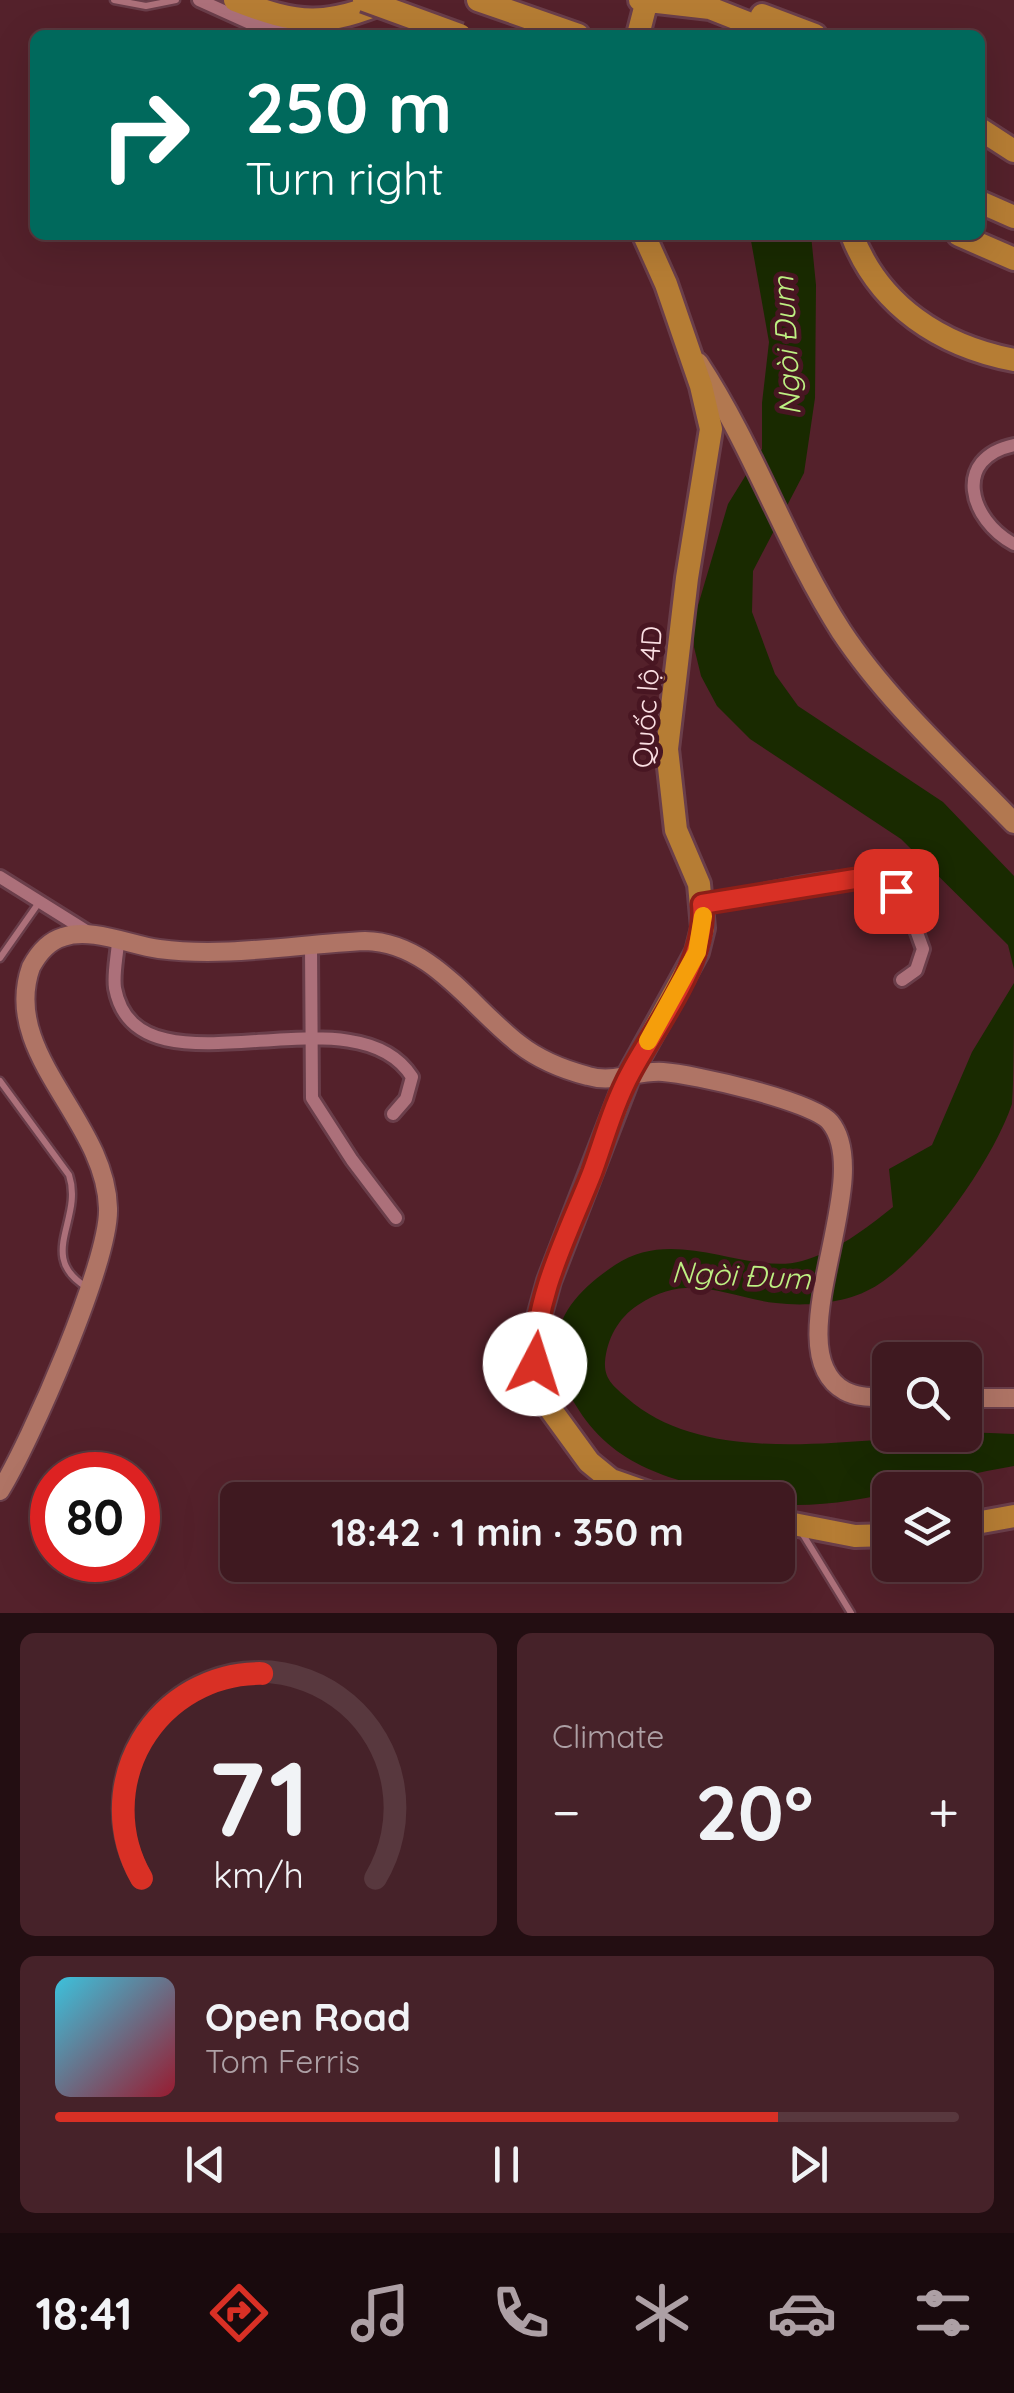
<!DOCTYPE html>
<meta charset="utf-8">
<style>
:root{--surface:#3f1920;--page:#462229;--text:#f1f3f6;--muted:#ada0a5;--line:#58383e;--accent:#d93025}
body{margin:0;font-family:Quicksand,sans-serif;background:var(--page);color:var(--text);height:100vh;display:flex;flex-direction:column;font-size:38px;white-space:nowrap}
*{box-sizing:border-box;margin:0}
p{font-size:32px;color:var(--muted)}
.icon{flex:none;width:55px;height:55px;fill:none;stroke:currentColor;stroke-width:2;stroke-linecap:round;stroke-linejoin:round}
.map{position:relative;height:1613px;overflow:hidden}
.sheet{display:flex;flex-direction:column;gap:20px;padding:20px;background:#230e12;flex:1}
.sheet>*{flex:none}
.top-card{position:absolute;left:30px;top:30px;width:955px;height:210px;border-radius:15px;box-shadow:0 10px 40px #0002,0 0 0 2px var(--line);background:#00695c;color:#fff;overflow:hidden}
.buttons{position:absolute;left:872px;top:1342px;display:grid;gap:20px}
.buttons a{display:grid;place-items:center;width:110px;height:110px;border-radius:15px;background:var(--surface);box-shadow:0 10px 40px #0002,0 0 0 2px var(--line);font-size:50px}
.speed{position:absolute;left:30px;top:1452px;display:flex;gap:20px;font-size:50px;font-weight:700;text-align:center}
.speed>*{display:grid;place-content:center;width:130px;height:130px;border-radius:50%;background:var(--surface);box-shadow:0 10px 40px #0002,0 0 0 2px var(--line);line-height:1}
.speed .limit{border:15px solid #d22;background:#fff;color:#111}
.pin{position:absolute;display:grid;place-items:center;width:85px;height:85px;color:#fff;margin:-42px;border-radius:20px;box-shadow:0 5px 15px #0006}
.me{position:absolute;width:110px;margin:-55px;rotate:5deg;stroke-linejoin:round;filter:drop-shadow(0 0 8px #0008)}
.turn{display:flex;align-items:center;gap:35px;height:210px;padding:0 50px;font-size:45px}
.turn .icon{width:130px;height:130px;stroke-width:2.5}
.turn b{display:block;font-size:70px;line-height:85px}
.big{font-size:75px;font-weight:800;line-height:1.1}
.sheet .tile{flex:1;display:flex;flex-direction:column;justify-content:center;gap:15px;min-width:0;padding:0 35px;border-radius:15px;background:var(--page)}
.sheet .dial{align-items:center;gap:0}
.dial svg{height:260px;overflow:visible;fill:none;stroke:var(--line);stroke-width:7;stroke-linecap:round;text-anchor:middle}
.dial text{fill:var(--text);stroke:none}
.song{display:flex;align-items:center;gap:30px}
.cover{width:120px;height:120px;border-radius:15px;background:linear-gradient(135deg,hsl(190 70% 55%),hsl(350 70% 35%))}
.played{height:10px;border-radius:5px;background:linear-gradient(90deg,var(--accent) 80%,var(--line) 80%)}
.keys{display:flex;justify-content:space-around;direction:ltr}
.heat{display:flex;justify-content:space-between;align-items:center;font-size:55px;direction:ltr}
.sheet .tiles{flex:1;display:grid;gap:20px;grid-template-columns:1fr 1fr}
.tile:last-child{grid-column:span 2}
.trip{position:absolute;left:220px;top:1482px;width:575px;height:100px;border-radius:15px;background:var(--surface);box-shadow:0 10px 40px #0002,0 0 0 2px var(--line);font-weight:800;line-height:100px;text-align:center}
.dock{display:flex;height:160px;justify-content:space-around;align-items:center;background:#190a0d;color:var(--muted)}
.dock .icon{width:70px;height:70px}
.dock .selected{color:var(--accent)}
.dock b{font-size:45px;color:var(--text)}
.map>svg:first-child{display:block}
.water{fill:#192a00}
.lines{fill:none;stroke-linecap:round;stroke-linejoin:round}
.lane-casing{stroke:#6a3e4a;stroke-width:11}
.street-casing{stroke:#6a3e4a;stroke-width:18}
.secondary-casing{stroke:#6a3e4a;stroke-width:22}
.primary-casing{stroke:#6a3e4a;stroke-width:25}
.highway-casing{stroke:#6a3e4a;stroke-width:28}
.lane{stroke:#ac707a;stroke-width:6}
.street{stroke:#ac707a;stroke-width:12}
.secondary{stroke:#af7465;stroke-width:18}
.primary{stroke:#b27850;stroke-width:20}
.highway{stroke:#b67d34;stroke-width:22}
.highway-bridge-casing{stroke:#6a3e4a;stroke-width:28;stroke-linecap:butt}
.highway-bridge{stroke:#b67d34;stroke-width:22}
.route-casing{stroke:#8d1f18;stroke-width:25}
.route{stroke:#d93025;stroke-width:18}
.slow{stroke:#f59e0b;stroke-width:18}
.labels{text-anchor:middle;stroke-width:10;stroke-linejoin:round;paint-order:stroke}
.street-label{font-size:28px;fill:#fbdfe3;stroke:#481622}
.water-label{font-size:30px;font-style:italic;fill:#bef083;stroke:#481622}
</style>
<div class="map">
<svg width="1014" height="1613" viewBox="0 0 1014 1613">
<rect width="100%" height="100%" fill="#54212b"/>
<!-- water -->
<path class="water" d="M750,235H811L816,285L815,398L804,473L753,571L752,612L775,674L798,706L943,802L1014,876V969L1008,945L901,839L750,739L717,706L701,676L694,647V619L728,504L762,449V403L769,342Z
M1014,983C1014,1012 1014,1080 1012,1104C993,1160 929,1251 879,1284C851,1303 809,1307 776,1303C724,1297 690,1271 638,1305C618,1318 607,1339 605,1362C604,1380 615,1387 627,1398C711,1472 863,1435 965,1435V1432L1014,1434V1466C940,1478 867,1506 792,1505C776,1504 759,1498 742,1495C673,1481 613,1468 575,1404C570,1395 563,1386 560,1377C545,1324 575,1292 615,1265C675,1224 748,1276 802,1261C837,1251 864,1230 893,1207L889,1169L932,1145L972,1052Z"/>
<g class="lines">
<defs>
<path id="lane" d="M114,0L146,6L176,0
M0,958L40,901
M0,1081L69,1175C84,1220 35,1257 88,1288
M802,1533L851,1613"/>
<path id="street" d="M199,0L250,23L326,35
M1014,445C952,458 969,520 1014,544
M0,877L88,932
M702,905C742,897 860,862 892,887C908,900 915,929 923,949L916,970L902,980
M118,942C117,957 113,974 115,988C137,1106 353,983 412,1077L406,1099L393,1114
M311,946L312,1098L352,1160L396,1218"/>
<path id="secondary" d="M965,1398H1014
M0,1491C30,1443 110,1261 108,1208C106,1120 0,1054 31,967C38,954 49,941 63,937C91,927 130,945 159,949C226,958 298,944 365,941C431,942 471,1007 519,1044C538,1059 565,1070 588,1076C614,1084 637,1070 663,1072C693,1074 813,1101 830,1122C878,1180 772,1351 845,1391C858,1398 875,1397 890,1398"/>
<path id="primary" d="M698,363C754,448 786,545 841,631C888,702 955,762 1014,823"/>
<path id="highway" d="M235,0C298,25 326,27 389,0
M478,0L578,35
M640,0L710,8L778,35
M762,15L815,35
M638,35L647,0
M980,129L1014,151
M980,202L1014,217
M644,235L666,284L701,386L711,429L687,578L667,749L676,830L699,884L703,928L697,952L628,1077L549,1281L536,1328L535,1364L546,1403L589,1462L611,1480L668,1500
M852,235C879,306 941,346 1014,360
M959,235L1014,259
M778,1521L855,1536L890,1535
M965,1525L1014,1516"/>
</defs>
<!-- lane casing -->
<use href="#lane" class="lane-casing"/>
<!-- street casing -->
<use href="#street" class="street-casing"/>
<!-- secondary casing -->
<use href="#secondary" class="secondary-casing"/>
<!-- primary casing -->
<use href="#primary" class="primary-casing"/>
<!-- highway casing -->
<use href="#highway" class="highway-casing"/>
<!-- lane -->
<use href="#lane" class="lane"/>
<!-- street -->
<use href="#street" class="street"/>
<!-- secondary -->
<use href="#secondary" class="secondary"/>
<!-- primary -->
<use href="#primary" class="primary"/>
<!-- highway -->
<use href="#highway" class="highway"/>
<defs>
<path id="highway-bridge" d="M364,0L460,35"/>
</defs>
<!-- highway-bridge casing -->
<use href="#highway-bridge" class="highway-bridge-casing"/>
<!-- highway-bridge -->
<use href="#highway-bridge" class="highway-bridge"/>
</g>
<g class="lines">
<defs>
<path id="route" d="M535,1364C534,1297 568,1234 592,1173C604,1140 614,1103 631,1072C657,1023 708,961 702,904L861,878L879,880L896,891"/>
</defs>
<!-- route casing -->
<use href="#route" class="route-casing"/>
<!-- route -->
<use href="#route" class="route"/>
<!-- slow -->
<path class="slow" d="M648,1041L697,952L703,916"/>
</g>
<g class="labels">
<!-- street labels -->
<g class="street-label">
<text transform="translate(647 697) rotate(-86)" y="10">Quốc lộ 4D</text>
</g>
<!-- water labels -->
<g class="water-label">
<text transform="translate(787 346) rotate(-93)" y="10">Ngòi Đum</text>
<text transform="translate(741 1276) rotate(3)" y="10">Ngòi Đum</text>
</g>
</g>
</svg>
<div class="buttons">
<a><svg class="icon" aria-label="search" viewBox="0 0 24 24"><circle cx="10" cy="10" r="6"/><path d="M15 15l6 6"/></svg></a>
<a><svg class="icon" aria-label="layers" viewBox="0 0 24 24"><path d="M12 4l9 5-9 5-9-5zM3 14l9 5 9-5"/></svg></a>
</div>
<div class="speed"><div class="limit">80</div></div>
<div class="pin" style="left:896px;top:891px;background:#d93025"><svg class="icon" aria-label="arrive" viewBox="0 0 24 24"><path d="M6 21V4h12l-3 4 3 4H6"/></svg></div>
<svg class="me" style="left:535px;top:1364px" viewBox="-20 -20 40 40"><circle r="19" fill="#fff"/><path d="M0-13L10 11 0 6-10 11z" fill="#d93025"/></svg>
<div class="trip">18:42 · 1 min · 350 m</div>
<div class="top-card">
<div class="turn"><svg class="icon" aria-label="right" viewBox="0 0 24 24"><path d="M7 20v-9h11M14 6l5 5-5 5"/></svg><div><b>250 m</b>Turn right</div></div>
</div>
</div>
<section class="sheet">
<div class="tiles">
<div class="tile dial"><svg viewBox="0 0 100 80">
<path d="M14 69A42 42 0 1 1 86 69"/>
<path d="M14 69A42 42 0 0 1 51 6" stroke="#d93025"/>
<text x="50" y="56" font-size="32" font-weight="700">71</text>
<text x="50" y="72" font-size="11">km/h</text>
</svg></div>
<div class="tile"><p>Climate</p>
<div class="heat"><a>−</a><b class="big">20°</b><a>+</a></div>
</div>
<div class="tile">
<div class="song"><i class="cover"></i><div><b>Open Road</b><p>Tom Ferris</p></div></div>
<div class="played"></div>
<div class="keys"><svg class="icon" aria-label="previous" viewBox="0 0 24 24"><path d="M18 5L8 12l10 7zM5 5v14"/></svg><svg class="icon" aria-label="pause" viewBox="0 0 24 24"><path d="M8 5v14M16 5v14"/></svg><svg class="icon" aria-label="next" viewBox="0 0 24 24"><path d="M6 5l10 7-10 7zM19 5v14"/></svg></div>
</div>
</div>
</section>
<nav class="dock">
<b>18:41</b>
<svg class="icon selected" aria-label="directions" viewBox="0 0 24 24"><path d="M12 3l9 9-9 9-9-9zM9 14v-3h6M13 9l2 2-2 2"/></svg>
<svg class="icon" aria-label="music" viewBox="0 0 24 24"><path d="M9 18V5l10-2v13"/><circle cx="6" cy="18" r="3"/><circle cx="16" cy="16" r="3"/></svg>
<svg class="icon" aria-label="phone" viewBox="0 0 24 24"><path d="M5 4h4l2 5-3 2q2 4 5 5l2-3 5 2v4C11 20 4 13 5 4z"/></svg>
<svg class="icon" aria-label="climate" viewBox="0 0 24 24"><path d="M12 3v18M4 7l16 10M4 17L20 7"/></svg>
<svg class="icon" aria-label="car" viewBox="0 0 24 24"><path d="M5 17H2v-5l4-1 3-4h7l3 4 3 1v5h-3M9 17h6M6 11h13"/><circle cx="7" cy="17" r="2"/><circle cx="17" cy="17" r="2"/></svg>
<svg class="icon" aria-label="filters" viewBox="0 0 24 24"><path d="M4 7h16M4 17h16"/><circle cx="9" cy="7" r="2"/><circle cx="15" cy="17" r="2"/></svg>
</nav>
